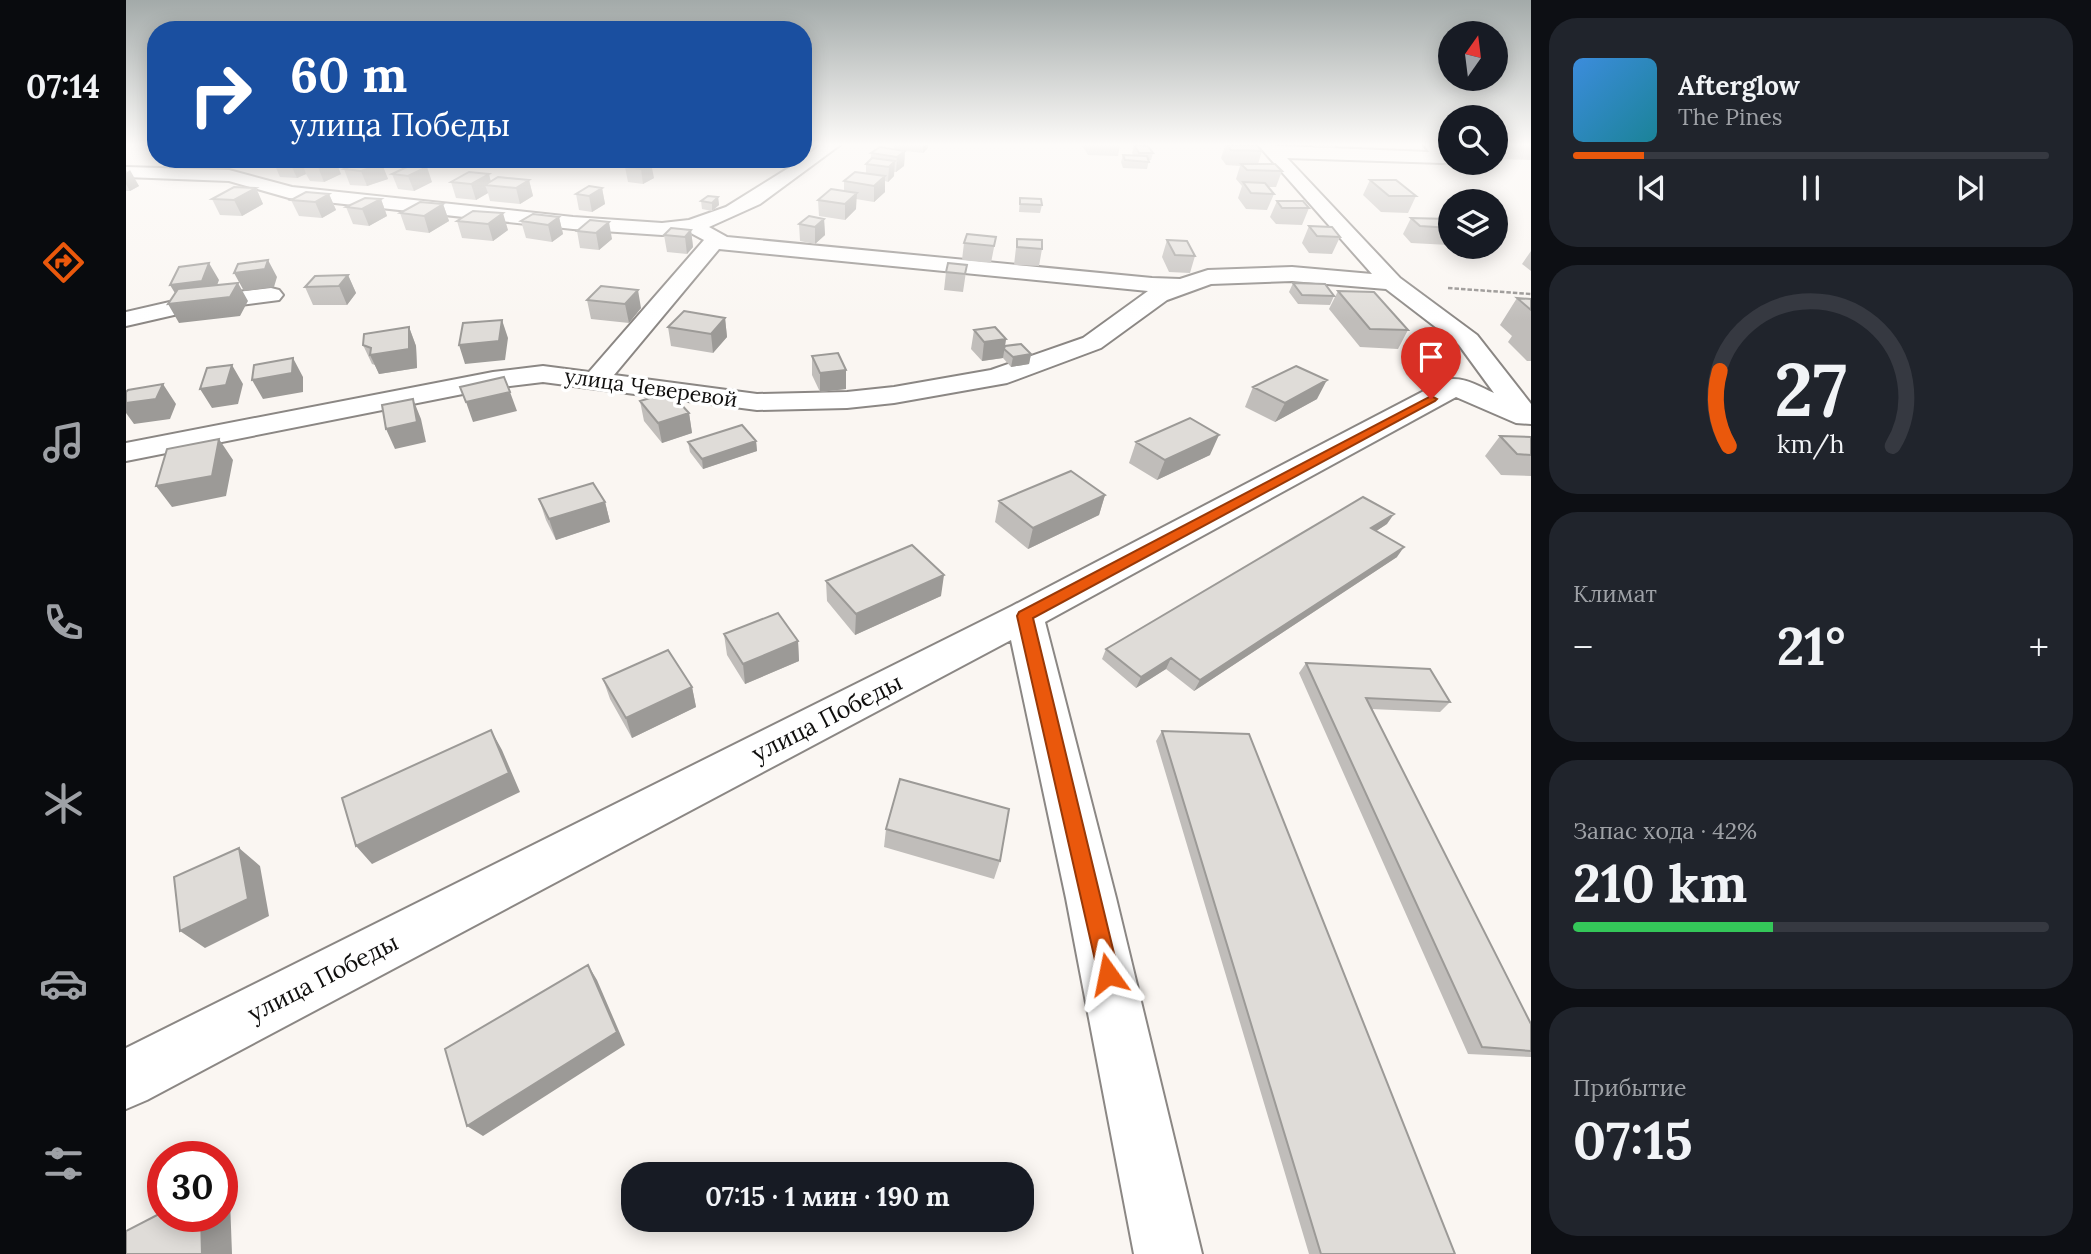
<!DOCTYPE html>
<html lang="ru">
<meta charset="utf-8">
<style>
:root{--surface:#171b24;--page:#20242c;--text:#f1f3f6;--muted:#9ea1a6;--line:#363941;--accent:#ea580c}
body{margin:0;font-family:Lora,serif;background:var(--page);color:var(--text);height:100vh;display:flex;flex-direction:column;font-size:26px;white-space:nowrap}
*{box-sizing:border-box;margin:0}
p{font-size:23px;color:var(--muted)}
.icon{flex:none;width:38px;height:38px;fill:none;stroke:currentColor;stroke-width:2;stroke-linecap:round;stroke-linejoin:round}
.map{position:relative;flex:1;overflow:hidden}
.panel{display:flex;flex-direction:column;gap:18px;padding:18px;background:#0d0f14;width:560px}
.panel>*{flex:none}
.banner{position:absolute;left:21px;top:21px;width:665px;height:147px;border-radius:28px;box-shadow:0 4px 18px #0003;background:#1a4fa0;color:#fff;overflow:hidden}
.needle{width:46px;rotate:14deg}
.buttons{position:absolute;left:1312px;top:21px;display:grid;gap:14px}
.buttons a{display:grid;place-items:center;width:70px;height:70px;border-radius:50%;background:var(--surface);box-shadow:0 4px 18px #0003;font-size:35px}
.speed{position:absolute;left:21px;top:1141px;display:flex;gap:14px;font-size:35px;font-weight:700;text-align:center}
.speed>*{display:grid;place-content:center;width:91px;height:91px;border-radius:50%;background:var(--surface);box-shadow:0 4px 18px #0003;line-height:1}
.speed .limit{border:10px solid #d22;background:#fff;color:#111}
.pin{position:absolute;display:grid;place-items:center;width:60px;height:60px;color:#fff;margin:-72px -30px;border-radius:50% 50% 50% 0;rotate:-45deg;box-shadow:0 0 7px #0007}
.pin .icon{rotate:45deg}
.me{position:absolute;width:77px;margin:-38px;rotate:348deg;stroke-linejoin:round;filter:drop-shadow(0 0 5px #0008)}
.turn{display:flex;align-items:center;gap:24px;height:147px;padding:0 28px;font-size:32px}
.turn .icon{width:91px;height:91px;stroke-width:2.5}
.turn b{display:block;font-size:49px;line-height:60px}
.big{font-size:52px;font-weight:700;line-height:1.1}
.panel .tile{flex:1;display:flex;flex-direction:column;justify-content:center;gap:10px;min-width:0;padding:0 24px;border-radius:28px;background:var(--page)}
.panel .dial{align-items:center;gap:0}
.dial svg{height:182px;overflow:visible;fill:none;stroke:var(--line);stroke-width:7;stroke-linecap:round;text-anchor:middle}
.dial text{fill:var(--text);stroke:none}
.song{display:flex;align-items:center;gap:21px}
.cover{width:84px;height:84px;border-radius:10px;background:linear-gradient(135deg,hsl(210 70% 55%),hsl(190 70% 35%))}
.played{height:7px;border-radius:4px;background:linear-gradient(90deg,var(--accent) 15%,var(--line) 15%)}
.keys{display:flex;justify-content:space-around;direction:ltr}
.heat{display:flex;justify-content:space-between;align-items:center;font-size:38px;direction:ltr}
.charge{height:10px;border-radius:5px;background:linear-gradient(90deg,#34c759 42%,var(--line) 0)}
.trip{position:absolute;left:495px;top:1162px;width:413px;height:70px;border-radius:28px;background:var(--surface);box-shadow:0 4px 18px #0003;font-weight:700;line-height:70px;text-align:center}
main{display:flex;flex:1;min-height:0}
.menu{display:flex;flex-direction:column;width:126px;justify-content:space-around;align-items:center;background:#090b0e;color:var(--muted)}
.menu .icon{width:49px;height:49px}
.menu .current{color:var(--accent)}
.menu b{font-size:32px;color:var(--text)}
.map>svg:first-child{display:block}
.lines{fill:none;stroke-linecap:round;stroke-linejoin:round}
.minor-casing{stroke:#8b8784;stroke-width:4}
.path{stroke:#8f8c8a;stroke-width:2.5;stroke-dasharray:4.5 2;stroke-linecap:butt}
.minor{fill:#fff;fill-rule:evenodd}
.wall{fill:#c0bdba}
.shaded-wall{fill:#9c9a97}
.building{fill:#dfdcd8;stroke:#9c9a97;stroke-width:2}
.route{fill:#ea580c;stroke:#983908;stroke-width:2}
.labels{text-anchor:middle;stroke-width:7;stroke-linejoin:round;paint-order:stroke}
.far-street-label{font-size:21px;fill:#100f0e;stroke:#fff}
.street-label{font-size:24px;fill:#100f0e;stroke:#fff}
</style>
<main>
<nav class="menu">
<b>07:14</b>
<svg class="icon current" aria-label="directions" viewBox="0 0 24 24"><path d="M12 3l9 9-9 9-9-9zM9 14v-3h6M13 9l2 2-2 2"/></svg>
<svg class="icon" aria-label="music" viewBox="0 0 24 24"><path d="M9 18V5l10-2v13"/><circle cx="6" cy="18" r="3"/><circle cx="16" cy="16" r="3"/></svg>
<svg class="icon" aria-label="phone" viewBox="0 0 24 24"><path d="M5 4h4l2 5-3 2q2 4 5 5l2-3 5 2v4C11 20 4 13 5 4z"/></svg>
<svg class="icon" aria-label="climate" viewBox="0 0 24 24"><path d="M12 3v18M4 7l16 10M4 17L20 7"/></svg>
<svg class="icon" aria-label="car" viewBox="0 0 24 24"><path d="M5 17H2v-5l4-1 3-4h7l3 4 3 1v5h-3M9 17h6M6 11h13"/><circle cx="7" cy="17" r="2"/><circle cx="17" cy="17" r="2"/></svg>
<svg class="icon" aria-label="filters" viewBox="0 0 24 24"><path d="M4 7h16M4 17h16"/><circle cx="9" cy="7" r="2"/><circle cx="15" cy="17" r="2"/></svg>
</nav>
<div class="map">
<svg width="1405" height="1254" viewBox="0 0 1405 1254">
<rect width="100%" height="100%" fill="#faf6f2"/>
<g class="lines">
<defs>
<path id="minor" d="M694,145H714L634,204L583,227L601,237L1026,278L1054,279L1082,270L1166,267L1246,274L1132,145L1303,152L1298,145H1315L1325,157L1323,162L1317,163L1161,158L1274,278L1351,335L1405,404V424L1390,423L1330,397L919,622L990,898L1076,1254H1008L940,898L885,640L21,1100L0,1109V1048L886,606L1319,380C1337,376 1352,386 1368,393L1333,345L1260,289L1166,281L1085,284L1041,300L975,348L881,383L768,403L721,408L631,410L417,382L367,388L0,461V443L367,372L417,366L463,372L578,240L563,232L536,235L447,229L163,198L103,181L0,177V167L103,170L166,187L447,217L536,223L563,220L600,207L677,159ZM593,249L1022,291L957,338L865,370L768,387L721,392L631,394L488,375Z
M145,288L153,290L157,295L153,300L61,312L0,326V312L61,298Z"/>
</defs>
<!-- minor casing -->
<use href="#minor" class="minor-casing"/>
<!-- path -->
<path class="path" d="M1322,288L1405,294"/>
<!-- minor -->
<use href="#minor" class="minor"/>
</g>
<!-- wall -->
<path class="wall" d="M18,145H30V158L26,159Z
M768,145H802V148L797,153L779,151L778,166L770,172H768V176L762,182L759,181V192L748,202L730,199V209L719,220L693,216L692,200L718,191V181L740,174V164L745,159V153L768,149Z
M956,145H994L992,156L962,155Z
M1008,145L1027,153L1025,160H1023L1021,169L997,168L995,162L997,155H1007L1006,153Z
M1086,145H1131L1136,151L1132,164L1156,171L1150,187H1142L1148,194L1141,210L1120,209L1112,198L1116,186L1110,179L1114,166L1100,165L1095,158L1099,146Z
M1187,145H1210L1209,148H1189Z
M1370,145H1405V160L1370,159Z
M152,159H185L186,161L215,174L198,182L184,181L180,174L171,178L154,177L147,161Z
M536,159H560L554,163Z
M510,161L528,178L517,184L502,182L499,167Z
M256,164L262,179L241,186L224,185L218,169Z
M285,165L306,182L288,191L272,189L266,174Z
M0,170L13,186L4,191H0Z
M403,180L407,196L394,204L364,201L362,193L350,200L330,198L325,182Z
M1244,180L1290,196L1282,213L1255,212L1237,195Z
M130,188L137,204L116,216L94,215L86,199Z
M476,188L479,204L466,212L453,210L450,194Z
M203,194L210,210L196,218L173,216L165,200Z
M592,197L593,205L586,211L576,209L575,201Z
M894,198L916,205L914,213L893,212Z
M255,199L261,216L243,226L227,224L220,207Z
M1151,201L1183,208L1176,225L1150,224L1144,217Z
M317,204L323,221L303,233L280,230L274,213Z
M347,211L382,230L367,241L336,238L331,221Z
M433,217L437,234L426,242L400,238L395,221Z
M1285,218L1325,221V241L1323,245L1285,243L1277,234Z
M698,219L699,235L689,244L674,241L673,224Z
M464,220L486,239L473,250L454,248L451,231Z
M1183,226L1214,237L1206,254L1183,253L1176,243Z
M565,230L567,247L561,254L541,252L538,235Z
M870,237L865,263L836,260L838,243Z
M891,239L916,249L913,266L888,265Z
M1041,240L1069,256L1064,273L1043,272L1036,257Z
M1405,251V271L1396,264Z
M841,265L837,292L818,290L820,272Z
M222,275L230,293L221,305H187L179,287Z
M1167,283L1208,296L1204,305L1172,304L1163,292Z
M475,286L515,308L503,323L465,319L461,300Z
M1212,291L1282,330L1272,349L1234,347L1203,309Z
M1391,298L1405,299V361H1401L1382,342L1386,336L1374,325Z
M599,318L601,337L587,353L545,346L542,327Z
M283,327L290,346L291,368L253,374L249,365L246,364L237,345Z
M848,330L880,339L879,346L905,354L903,364L885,367L877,358L856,361L845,349Z
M686,356L720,389L694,392L686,375Z
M1127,387L1191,399L1149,422L1119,407Z
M514,401L563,413L566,433L536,443L518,421Z
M1374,436L1405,437V476L1375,475L1359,456Z
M630,441L631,451L577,469L564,452L562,442Z
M1010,442L1084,455L1031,480L1003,463Z
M979,495L973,515L902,549L869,522L873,501Z
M413,499L479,502L484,522L430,540L420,520Z
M1261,524L1250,531L1271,557L1068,691L1040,669L1010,688L976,659L980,649Z
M700,581L815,596L729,635L701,601Z
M598,634L672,641L673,661L619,684L601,655Z
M1180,663L1324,702L1314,712L1245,709L1405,1024V1057L1342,1054L1173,673Z
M477,679L566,687L570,707L506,738L484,699Z
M1036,731L1329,1254H1183L1030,741Z
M760,829L874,861L868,879L758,847Z"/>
<!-- shaded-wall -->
<path class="shaded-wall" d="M797,145H802V148L797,153Z
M779,151L778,166L770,172L771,157Z
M172,159H185L188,166L177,165L180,174L171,178L164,163Z
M207,159H209L215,174L198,182L192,167Z
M769,161L768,176L762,182L763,167Z
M525,163L528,178L517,184L515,169Z
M256,164L262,179L241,186L235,171Z
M301,167L306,182L288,191L282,176Z
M4,170L13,186L4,191L0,184V173Z
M363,174L366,186L359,185L362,193L350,200L345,184Z
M759,176V192L748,202V186Z
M403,180L407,196L394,204L390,188Z
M130,188L137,204L116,216L108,200Z
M476,188L479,204L466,212L463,196Z
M731,193L730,209L719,220V204Z
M203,194L210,210L196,218L189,202Z
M592,197L593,205L586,211V203Z
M255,199L261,216L243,226L236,209Z
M317,204L323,221L303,233L298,216Z
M377,213L382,230L367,241L362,224Z
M433,217L437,234L426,242L422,225Z
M698,219L699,235L689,244V227Z
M483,222L486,239L473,250L470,233Z
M565,230L567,247L561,254L559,237Z
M142,260L151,277L148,287L118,291L108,273Z
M83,263L93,280L86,299L112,283L122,301L114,316L53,323L42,304L55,303L44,285Z
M222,275L230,293L221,305L213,286Z
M512,290L515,308L503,323L499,304Z
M599,318L601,337L587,353L585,334Z
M376,320L382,338L379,360L339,364L333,345Z
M283,327L290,346L291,368L253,374L244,355Z
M880,339L877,358L856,361L858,342Z
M905,354L903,364L885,367L887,357Z
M167,358L177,377V392L137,399L126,380Z
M106,365L117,384L112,404L86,408L74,389Z
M720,370V389L694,392V373Z
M1201,380L1191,399L1149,422L1159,403Z
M37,384L50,404L44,419L8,424L0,413V403Z
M384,392L391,411L347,422L340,402Z
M287,399L295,419L300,442L269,449L260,429Z
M563,413L566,433L536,443L532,423Z
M1093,435L1084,455L1031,480L1039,460Z
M93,439L107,460L100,496L46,507L30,486Z
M630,441L631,451L577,469L576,459Z
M979,495L973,515L902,549L907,528Z
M479,502L484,522L430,540L423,519Z
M1268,514L1261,524L1238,539L1245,528Z
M1278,547L1271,557L1068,691L1074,680Z
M818,575L815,596L729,635L730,614Z
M672,641L673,661L619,684L617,664Z
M1045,658L1040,669L1010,688L1015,677Z
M566,687L570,707L506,738L500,718Z
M365,730L376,750L394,792L246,864L230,846Z
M113,848L134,866L143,916L79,948L54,931Z
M462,965L471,980L499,1045L357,1136L341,1126Z
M96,1198L104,1200L106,1254H76L75,1216H96Z"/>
<!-- building -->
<path class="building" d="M1008,145L1022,146L1027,153H1013Z
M1101,145H1131L1136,151L1105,150Z
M754,147L779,151L771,157L745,153Z
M997,155L1021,156L1023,162L999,160Z
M746,158L769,161L763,167L740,164Z
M152,159H172L164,163L147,161Z
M190,159H207L192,167L177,165Z
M510,161L525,163L515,169L499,167Z
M234,162L256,164L235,171L218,169Z
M1115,164H1149L1156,171L1121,170Z
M285,165L301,167L282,176L266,174Z
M343,172L363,174L345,184L325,182Z
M729,172L759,176L748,186L718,181Z
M372,177L403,180L390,188L359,185Z
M1244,180H1270L1290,196H1263Z
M1117,182L1139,183L1148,194L1125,193Z
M463,186L476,188L463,196L450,194Z
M108,187L130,188L108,200L86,199Z
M705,189L731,193L719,204L692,200Z
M180,192L203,194L189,202L165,200Z
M582,196L592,197L586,203L575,201Z
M239,198L255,199L236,209L220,207Z
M894,198L915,199L916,205L894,204Z
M1151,201H1177L1183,208H1156Z
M294,202L317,204L298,216L274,213Z
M347,211L377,213L362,224L331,221Z
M407,214L433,217L422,225L395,221Z
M683,216L698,219L689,227L673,224Z
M1285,218L1323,219L1325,221V228L1294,226Z
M464,220L483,222L470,233L451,231Z
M1183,226L1206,227L1214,237L1191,236Z
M545,228L565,230L559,237L538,235Z
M841,234L870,237L868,246L838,243Z
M891,239L916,240V249L891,247Z
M1041,240L1061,241L1069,256L1049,255Z
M142,260L139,269L108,273L112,264Z
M83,263L76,281L44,285L53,267Z
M822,263L841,265L839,274L820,272Z
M222,275L213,286L179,287L189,276Z
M112,283L104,297L42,304L52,289Z
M1167,283L1199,284L1208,296L1176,295Z
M475,286L512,290L499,304L461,300Z
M1212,291L1248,292L1282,330L1244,329Z
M1391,298L1405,299V310Z
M558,311L599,318L585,334L542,327Z
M376,320L373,341L333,345L337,323Z
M283,327V349L244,355L245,348L237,345L238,334Z
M869,327L880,339L858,342L848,330Z
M895,344L905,354L887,357L878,349L879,346Z
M712,353L720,370L694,373L686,356Z
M167,358L166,373L126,380L128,365Z
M106,365L100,385L74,389L81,368Z
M1170,366L1201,380L1159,403L1127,387Z
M378,377L384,392L340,402L334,387Z
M37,384L30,399L0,403V392L2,390Z
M544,392L563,413L532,423L514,401Z
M287,399L291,422L260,429L256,405Z
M1064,418L1093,435L1039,460L1010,442Z
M616,425L630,441L576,459L562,442Z
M1374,436L1405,437V455L1391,454Z
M93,439L86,476L30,486L41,449Z
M945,471L979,495L907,528L873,501Z
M467,483L479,502L423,519L413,499Z
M1237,497L1268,514L1245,528L1278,547L1074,680L1045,658L1015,677L980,649Z
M786,545L818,575L730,614L700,581Z
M652,613L672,641L617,664L598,634Z
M542,650L566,687L500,718L477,679Z
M1180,663L1304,669L1324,702L1240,698L1405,1024V1051L1356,1047Z
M365,730L383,773L230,846L216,798Z
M1036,731L1123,734L1329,1254H1195Z
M774,779L883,809L874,861L760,829Z
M113,848L122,899L54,931L48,877Z
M462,965L491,1032L341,1126L319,1049Z
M37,1212V1216H75L76,1254H0V1231Z"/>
<!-- sky -->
<linearGradient id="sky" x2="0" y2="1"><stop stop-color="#a3aaa9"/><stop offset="0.45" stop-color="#fdfbf9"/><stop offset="1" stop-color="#fdfbf9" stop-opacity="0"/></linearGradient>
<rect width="1405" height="321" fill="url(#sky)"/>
<!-- route -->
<path class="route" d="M1305,396L1311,399L1309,401L907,618L993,974L990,982L982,986L974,982L891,616L893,612Z"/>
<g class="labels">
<!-- far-street labels -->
<g class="far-street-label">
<text transform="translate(525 388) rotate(8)" y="7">улица Чеверевой</text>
</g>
<!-- street labels -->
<g class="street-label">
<text transform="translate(701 718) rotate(-27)" y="8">улица Победы</text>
<text transform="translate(197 978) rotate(-27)" y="8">улица Победы</text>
</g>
</g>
</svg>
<div class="buttons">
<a><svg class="needle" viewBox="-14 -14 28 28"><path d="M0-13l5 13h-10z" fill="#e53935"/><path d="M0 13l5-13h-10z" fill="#9ea1a6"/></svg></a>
<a><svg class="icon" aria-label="search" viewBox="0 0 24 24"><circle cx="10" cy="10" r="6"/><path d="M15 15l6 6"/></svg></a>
<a><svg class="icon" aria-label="layers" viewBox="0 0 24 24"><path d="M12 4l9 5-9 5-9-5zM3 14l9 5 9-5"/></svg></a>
</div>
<div class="speed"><div class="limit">30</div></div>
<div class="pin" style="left:1305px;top:399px;background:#d93025"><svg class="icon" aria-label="arrive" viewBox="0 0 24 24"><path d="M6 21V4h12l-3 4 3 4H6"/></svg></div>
<svg class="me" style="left:982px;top:974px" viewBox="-20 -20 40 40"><path d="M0-17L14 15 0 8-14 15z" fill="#ea580c" stroke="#fff" stroke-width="4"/></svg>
<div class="trip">07:15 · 1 мин · 190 m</div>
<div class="banner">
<div class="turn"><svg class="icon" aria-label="right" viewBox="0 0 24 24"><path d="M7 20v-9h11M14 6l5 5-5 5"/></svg><div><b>60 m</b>улица Победы</div></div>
</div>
</div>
<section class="panel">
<div class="tile">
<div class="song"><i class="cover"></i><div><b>Afterglow</b><p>The Pines</p></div></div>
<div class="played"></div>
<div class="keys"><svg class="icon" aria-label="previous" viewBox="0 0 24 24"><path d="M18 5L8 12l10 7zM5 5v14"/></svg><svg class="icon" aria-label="pause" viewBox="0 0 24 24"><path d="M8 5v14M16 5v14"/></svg><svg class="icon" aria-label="next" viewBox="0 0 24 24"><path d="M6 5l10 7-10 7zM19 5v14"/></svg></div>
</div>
<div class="tile dial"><svg viewBox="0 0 100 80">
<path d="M14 69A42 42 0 1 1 86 69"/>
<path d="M14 69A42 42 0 0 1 10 36" stroke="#ea580c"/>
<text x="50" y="56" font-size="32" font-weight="700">27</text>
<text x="50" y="72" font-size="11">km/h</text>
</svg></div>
<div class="tile"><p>Климат</p>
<div class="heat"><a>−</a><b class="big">21°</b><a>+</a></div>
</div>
<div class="tile"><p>Запас хода · 42%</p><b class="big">210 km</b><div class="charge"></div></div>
<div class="tile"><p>Прибытие</p><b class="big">07:15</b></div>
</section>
</main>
